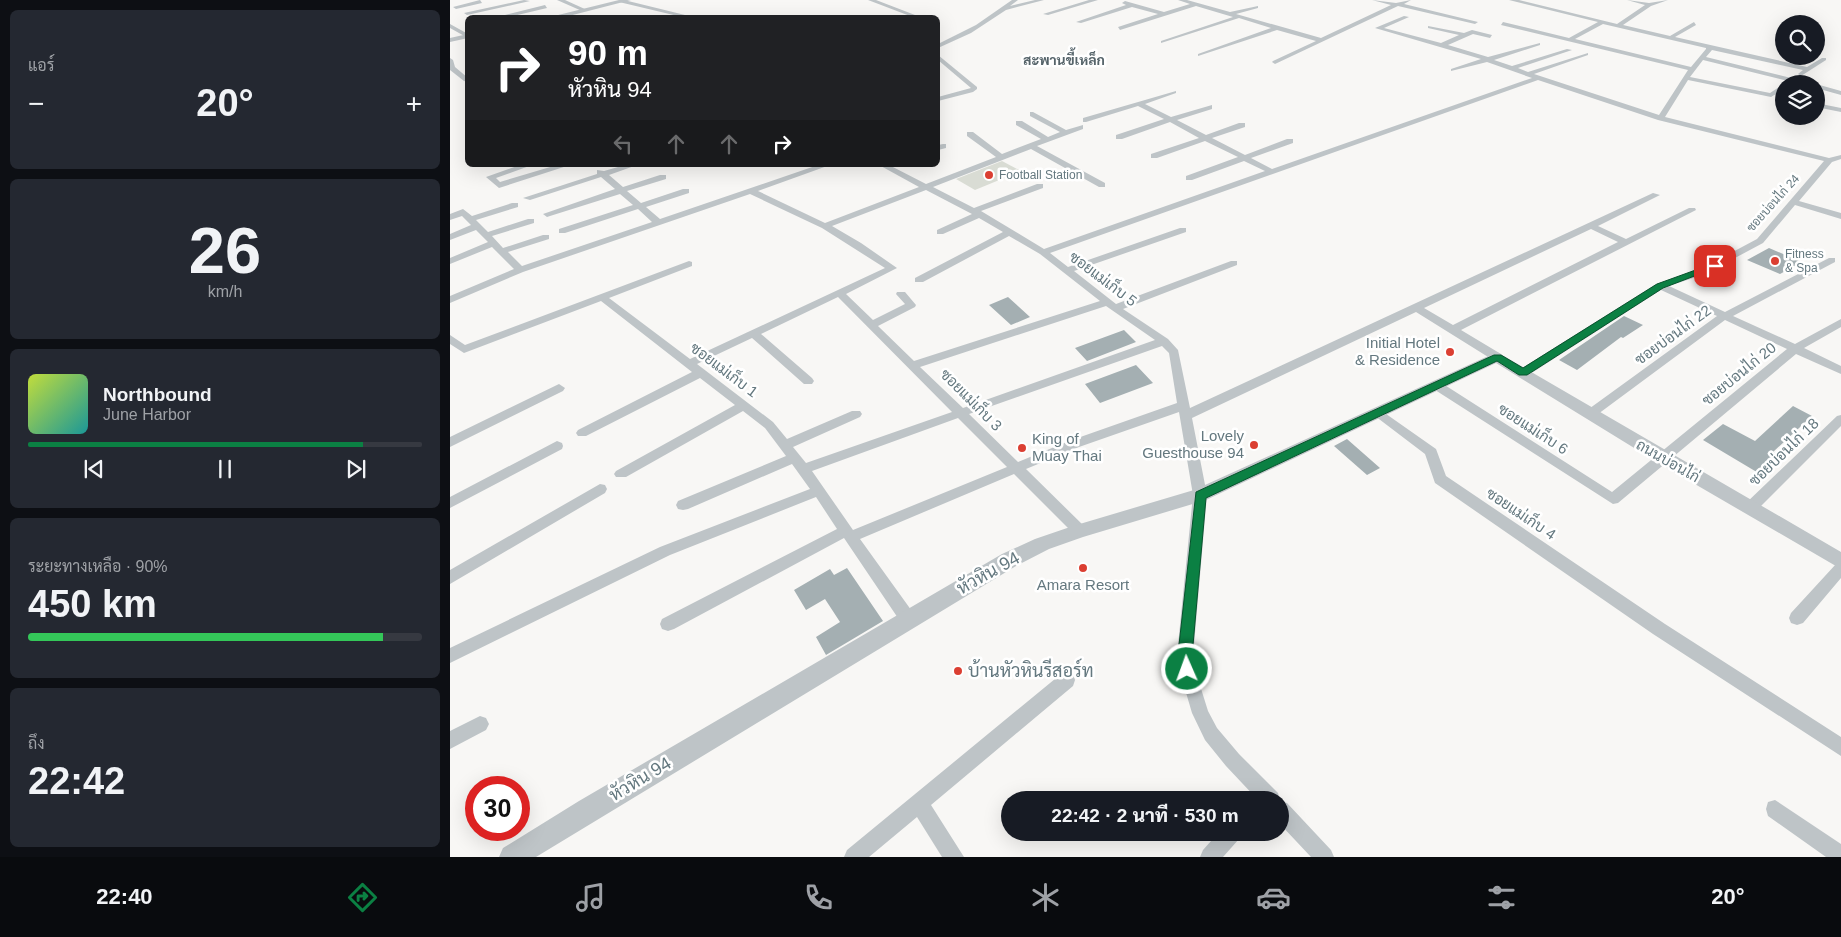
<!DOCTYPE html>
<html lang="th">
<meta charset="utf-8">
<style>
:root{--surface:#171b24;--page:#242831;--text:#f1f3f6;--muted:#9ea1a6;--line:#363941;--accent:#0b8043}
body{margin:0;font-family:Helvetica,Sarabun,sans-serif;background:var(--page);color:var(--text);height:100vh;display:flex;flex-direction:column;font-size:19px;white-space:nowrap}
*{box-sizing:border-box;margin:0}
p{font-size:16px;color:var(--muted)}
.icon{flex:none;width:28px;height:28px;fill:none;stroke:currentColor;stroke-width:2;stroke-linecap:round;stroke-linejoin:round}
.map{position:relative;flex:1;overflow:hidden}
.panel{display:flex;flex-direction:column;gap:10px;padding:10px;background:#0d0f14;width:450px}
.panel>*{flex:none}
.guide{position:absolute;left:15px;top:15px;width:475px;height:152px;border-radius:8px;box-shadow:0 5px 20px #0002;background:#202124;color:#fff;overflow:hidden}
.tools{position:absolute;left:1325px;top:15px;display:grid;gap:10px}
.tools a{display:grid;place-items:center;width:50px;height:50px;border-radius:50%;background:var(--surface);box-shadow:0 5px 20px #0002;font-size:25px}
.speed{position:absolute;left:15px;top:776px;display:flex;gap:10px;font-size:25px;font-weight:700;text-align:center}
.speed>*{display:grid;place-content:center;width:65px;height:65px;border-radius:50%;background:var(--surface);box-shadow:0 5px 20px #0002;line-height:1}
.speed .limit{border:8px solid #d22;background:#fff;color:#111}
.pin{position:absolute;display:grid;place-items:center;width:42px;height:42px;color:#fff;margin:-21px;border-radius:10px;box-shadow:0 2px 8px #0006}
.me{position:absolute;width:55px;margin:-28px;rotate:358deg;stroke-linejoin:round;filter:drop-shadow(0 0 4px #0008)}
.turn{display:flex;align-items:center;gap:18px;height:105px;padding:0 20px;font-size:22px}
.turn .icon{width:65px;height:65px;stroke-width:2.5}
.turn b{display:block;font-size:35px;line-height:42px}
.lanes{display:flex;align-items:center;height:48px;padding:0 20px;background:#0003;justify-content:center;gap:25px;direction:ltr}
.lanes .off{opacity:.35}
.big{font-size:38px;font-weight:800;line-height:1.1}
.panel .tile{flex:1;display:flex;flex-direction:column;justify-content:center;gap:8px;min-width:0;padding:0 18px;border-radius:8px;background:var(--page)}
.panel .dial{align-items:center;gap:0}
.dial b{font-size:65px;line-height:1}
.song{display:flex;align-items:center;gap:15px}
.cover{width:60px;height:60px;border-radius:8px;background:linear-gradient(135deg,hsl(70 70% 55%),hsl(180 70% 35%))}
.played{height:5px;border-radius:2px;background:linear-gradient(90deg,var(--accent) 85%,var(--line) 85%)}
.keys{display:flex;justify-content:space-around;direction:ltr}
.heat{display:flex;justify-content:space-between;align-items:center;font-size:28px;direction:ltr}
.charge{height:8px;border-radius:4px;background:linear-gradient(90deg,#34c759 90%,var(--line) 0)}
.trip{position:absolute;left:551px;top:791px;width:288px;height:50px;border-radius:25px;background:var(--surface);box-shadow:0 5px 20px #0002;font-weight:800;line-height:50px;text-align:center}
.menu{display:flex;height:80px;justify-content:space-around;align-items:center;background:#090b0e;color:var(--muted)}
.menu .icon{width:35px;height:35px}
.menu .on{color:var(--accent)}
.menu b{font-size:22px;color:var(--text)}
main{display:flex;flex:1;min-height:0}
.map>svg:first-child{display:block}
.green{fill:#d9dcd4}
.building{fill:#a4afb2}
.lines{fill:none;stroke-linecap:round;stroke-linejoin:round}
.minor{fill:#bec4c7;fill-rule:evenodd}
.tertiary{fill:#bec4c7;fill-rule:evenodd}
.route{fill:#0b8043;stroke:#07532c}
.poi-dot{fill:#db3f32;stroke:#fff;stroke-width:2}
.labels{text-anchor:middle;stroke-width:5;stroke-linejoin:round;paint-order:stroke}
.far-poi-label{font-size:12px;fill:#64787f;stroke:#fff;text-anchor:start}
.far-street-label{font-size:12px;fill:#64787f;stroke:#fff}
.far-neighbourhood-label{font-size:14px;font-weight:bold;fill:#56646a;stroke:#fff}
.street-label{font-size:15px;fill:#64787f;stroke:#fff}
.poi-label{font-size:15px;fill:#64787f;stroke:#fff;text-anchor:end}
.near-street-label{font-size:18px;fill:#64787f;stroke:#fff}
.near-poi-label{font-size:18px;fill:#64787f;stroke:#fff;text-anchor:start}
</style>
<main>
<section class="panel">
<div class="tile"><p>แอร์</p>
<div class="heat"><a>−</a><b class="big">20°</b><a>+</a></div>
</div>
<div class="tile dial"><b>26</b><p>km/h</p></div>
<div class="tile">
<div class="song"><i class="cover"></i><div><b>Northbound</b><p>June Harbor</p></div></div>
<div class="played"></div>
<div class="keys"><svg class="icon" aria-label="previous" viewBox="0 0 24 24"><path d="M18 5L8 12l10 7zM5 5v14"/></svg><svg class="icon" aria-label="pause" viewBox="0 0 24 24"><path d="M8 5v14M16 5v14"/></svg><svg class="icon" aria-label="next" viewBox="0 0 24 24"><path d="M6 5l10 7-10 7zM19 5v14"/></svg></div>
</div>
<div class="tile"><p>ระยะทางเหลือ · 90%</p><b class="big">450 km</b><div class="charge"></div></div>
<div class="tile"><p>ถึง</p><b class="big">22:42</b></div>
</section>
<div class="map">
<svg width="1391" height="857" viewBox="0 0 1391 857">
<rect width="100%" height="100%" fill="#f8f7f5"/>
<!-- green -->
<path class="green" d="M552,161L571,171L525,190L506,179Z"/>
<!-- building -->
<path class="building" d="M1319,248L1352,262L1330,274L1297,260Z
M558,297L580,317L561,325L539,305Z
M1174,316L1193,325L1173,338L1171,337L1127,370L1109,360Z
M674,330L686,342L637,361L625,348Z
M686,365L703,383L650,403L635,384Z
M1343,406L1362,416L1323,452L1330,456L1310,474L1253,440L1273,424L1305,441Z
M897,439L930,468L917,475L884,446Z
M397,568L433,621L376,655L366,637L390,622L375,599L356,610L344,590L380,569L384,575Z"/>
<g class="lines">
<!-- minor -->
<path class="minor" d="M30,0L32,3L6,9L3,7Z
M74,0L80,1L17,15L14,13Z
M107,0H115L137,10L132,11Z
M169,0H174L235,15L232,17L169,2Z
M418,0H426L465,15L460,16Z
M562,0H568L560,6L585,0H594L556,10L521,33L488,48V44L526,25Z
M639,0H648L598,15L593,14Z
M728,0H737L780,12L808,6V8L786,14L871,38L941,5L922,0L946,3L961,0L954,4L1028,22L1025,24L948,6L825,64L822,62L823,61L866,41L827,30L748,56V54L821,28L789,18L711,43V41L783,17L746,6L670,30L668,27L708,14L682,7L631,23L626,22L676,5L672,3L675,1L714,12L740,4Z
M1059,0H1069L1167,24L1195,5L1177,0L1199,3L1218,0L1201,6L1173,25L1220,36L1244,22L1246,25L1225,37L1357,67L1372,58H1376V60L1351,76L1348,74L1353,70L1262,50L1256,57L1345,79L1359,84H1335L1338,81L1253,60L1240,77L1320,93L1334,84V89L1321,97L1238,80L1215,117L1379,158L1391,155V159L1382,162L1349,201L1391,213V219L1345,205L1313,243L1255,274L1219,286L1275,312L1379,258H1385V262L1283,316L1345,344L1391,319V327L1354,348L1391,366V374L1346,354L1168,503L1163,504L982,388L980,385L982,382H990L1162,492L1337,349L1275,320L1144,417H1136L1134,414L1136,411L1267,316L1211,290L1077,376H1069L1067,373L1069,370L1206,284L1249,270L1307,239L1374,161L1208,120L1088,80L600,253L618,267L730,228H736V232L624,271L666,304L781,261H787V265L673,309L718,339L728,350L740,408L1203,193L1210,195L1148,226L1176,239L1239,208H1245L1246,210L1011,330L1051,354L1053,357L1051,360H1043L966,312L742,418L757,495L744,645L748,679L758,711L767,728L789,754L828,793L830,800V801L837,803L881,850L884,857H861L830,824V800H808L776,766L755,740L742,713L732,679L728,645L743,495L729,412L629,447L576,469L635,527L637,531L635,535L630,537L625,535L564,474L410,539L464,614L466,619L464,624L458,626L452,624L394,538L224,629L218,631L212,629L210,624L212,619L387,529L366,497L220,555L0,663V648L210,547L360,489L342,464L238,509L233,510L228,509L226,505L228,501L336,456L315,428L293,411L176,477H166L164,474L166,471L285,405L250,378L136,436H128L126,433L128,430L242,372L151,301L14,353L0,344V335L15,345L239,261L242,262V266L159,298L240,359L435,268L372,228L300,194L73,272L0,303V296L64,269L42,247L0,264V258L38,242L26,230L0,240V234L21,225L12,216L0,220V214L13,209L22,216L62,203H68V207L26,220L38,232L78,219H84V223L42,236L53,248L93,235H99V239L58,252L72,266L202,222L188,209L115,233H109V229L183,205L170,194L100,216L97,217L93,214L165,189L151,177L80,200L73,198L147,174V170L154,171L175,165H187L159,175L173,187L210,175H216V179L177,191L191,203L233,189H239V193L196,207L210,219L368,165H380L308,191L375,223L469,187L429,165H439L476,184L546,157L517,136V132H523L552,154L591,139L566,125V121H572L598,137L610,132L580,116V112H583L616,130L633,125V129L587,146L655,183V187H649L581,149L483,187L524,208L587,184H593V188L531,211L594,249L815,171L794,161L742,180H736V176L788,157L755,141L707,158H701V154L749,138L720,122L672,139H666V135L714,119L688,106L636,122H633V118L726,91V93L695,104L721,117L762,105V109L727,120L756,135L789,123H795V127L762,138L795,155L837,139H843V143L801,158L822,169L1082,78L1037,62L1001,71V69L1031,59L925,28L954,16L959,17L934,28L991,43L1009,35L978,28V26L1014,33L1022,30L1042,35L1040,38L1023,34L998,45L1038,57L1090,43V45L1044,60L1062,66L1117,49L1122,50L1068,68L1078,72L1138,53V55L1084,74L1209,115L1238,70L1051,25L1053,22L1119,38L1148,22ZM1153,24L1256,48V49L1241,67L1125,39ZM476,190L522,214L487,230V234H493L529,218L553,232L465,278V282H473L559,236L590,254L650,301L464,361L428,326L465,307L466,305L455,292H447L446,294L455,304L423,320L396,294L447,268L411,243L382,226ZM1141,229L1168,242L1003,325L974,308ZM388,297L502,412L356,463L343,447L410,417L412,414L410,411H402L337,439L323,422L247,364L302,338L354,384H362L364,381L362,378L311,334ZM656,306L705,340L513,408L470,367ZM712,346L719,353L727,403L619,441L568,462L519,414ZM508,418L557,467L403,530L362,471Z
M95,5L97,8L55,18H43Z
M0,24L18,34V38L0,28Z
M488,55L527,87V89L523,92L488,101V97L521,88L488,60Z
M0,58L3,60L5,67L18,78V82L14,81L0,70Z
M1366,84L1391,91V95L1366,88Z
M1366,103L1391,108V112L1366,107Z
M493,144H496V148L488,150V145Z
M70,165H82L46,178L50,182L107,165H120L49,188L36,177Z
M109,384L115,388L113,391L0,447V437Z
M929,409L986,449L996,476L1215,624L1391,737V756L1203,634L985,483L975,454L925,416L923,413L925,410Z
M1391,415V426L1305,512L1300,513L1295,512L1293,508L1295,504L1387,416Z
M107,441L112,443L113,446L112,449L0,508V497Z
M150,484L155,485L157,489L155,493L0,584V570Z
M1391,562V578L1353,623L1347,625L1341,623L1339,618L1341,613L1386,564Z
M617,672L623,674L625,680L623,686L481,805L514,857H492L467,817L419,857H394L397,850L611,674Z
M30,716L36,718L39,724L36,730L0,749V731Z
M1325,800L1391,844V857H1376L1318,816L1316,809L1318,802Z
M769,832H791L789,839L773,857H750L753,850Z"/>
<!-- tertiary -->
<path class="tertiary" d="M169,0H181L111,18H96Z
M18,34V38L0,42V38Z
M1047,352L1391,552V569L1207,462L1046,363L756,500L633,537L599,549L566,566L86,857H49L53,848L129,801L552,554L585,539L623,526L744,490Z"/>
</g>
<!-- route -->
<path class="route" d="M1265,263L1269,266L1268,267L1213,288L1077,375H1069L1047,361L756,498L743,645L745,669L742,674L737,676L732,674L729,669V645L746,492L1044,355H1051L1073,368L1207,284Z"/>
<!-- markers -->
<g class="poi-dot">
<circle cx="539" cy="175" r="5"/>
<circle cx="1325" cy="261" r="5"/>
<circle cx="1000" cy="352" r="5"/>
<circle cx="804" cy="445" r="5"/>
<circle cx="572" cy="448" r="5"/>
<circle cx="633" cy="568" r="5"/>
<circle cx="508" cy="671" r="5"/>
</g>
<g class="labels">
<!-- far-poi labels -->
<g class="far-poi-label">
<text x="549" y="179">Football Station</text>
<text x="1335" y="258">Fitness<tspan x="1335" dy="14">&amp; Spa</tspan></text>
</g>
<!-- far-street labels -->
<g class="far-street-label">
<text transform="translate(1323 203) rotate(-48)" y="4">ซอยบ่อนไก่ 24</text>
</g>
<!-- far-neighbourhood labels -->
<g class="far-neighbourhood-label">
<text x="614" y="65">สะพานขี้เหล็ก</text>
</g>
<!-- street labels -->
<g class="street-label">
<text transform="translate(653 279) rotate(37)" y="5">ซอยแม่เก็บ 5</text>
<text transform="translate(1223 335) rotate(-36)" y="5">ซอยบ่อนไก่ 22</text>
<text transform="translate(274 370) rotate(37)" y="5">ซอยแม่เก็บ 1</text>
<text transform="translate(1289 374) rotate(-39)" y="5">ซอยบ่อนไก่ 20</text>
<text transform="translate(521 400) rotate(45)" y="5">ซอยแม่เก็บ 3</text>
<text transform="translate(1083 429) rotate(33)" y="5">ซอยแม่เก็บ 6</text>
<text transform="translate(1334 452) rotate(-44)" y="5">ซอยบ่อนไก่ 18</text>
<text transform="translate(1218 461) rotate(30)" y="5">ถนนบ่อนไก่</text>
<text transform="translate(1071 514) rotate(34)" y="5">ซอยแม่เก็บ 4</text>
</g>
<!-- poi labels -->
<g class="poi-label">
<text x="990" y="348">Initial Hotel<tspan x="990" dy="17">&amp; Residence</tspan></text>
<text x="794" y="441">Lovely<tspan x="794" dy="17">Guesthouse 94</tspan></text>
<text x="582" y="444" text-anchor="start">King of<tspan x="582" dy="17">Muay Thai</tspan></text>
<text x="633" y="590" text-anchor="middle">Amara Resort</text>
</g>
<!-- near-street labels -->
<g class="near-street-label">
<text transform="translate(538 573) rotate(-29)" y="6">หัวหิน 94</text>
<text transform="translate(190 779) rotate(-31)" y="6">หัวหิน 94</text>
</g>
<!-- near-poi labels -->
<g class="near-poi-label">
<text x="518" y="677">บ้านหัวหินรีสอร์ท</text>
</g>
</g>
</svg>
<div class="tools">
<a><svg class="icon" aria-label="search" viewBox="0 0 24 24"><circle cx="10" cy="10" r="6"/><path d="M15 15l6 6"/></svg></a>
<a><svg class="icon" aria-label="layers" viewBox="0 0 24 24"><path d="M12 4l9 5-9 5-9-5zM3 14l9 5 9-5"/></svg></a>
</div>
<div class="speed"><div class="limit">30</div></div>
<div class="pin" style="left:1265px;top:266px;background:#d93025"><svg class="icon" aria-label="arrive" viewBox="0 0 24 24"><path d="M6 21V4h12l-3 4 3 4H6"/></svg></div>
<svg class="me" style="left:737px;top:669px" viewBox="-20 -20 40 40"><circle r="17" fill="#0b8043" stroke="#fff" stroke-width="3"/><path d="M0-11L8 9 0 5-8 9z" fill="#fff"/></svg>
<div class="trip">22:42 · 2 นาที · 530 m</div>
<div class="guide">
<div class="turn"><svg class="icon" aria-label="right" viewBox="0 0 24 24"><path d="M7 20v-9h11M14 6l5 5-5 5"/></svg><div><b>90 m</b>หัวหิน 94</div></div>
<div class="lanes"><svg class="icon off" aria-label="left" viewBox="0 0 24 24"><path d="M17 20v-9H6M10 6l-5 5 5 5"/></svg><svg class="icon off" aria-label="ahead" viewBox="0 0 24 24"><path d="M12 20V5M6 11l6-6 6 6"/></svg><svg class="icon off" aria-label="ahead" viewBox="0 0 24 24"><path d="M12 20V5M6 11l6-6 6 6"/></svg><svg class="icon" aria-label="right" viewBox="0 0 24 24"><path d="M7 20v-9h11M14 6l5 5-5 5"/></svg></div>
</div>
</div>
</main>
<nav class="menu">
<b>22:40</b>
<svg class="icon on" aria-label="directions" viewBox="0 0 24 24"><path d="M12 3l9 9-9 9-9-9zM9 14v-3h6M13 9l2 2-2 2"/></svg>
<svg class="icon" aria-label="music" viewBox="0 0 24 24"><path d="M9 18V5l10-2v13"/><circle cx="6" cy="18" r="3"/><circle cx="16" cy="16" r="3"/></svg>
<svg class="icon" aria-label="phone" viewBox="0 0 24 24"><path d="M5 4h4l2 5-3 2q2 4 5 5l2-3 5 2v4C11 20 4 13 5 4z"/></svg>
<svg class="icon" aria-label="climate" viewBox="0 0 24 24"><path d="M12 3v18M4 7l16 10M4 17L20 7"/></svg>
<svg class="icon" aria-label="car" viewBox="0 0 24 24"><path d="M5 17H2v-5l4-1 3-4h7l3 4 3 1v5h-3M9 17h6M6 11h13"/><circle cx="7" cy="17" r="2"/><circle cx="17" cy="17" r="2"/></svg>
<svg class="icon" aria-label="filters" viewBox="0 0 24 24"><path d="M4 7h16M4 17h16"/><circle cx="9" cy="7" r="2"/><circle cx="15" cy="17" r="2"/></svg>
<b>20°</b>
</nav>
